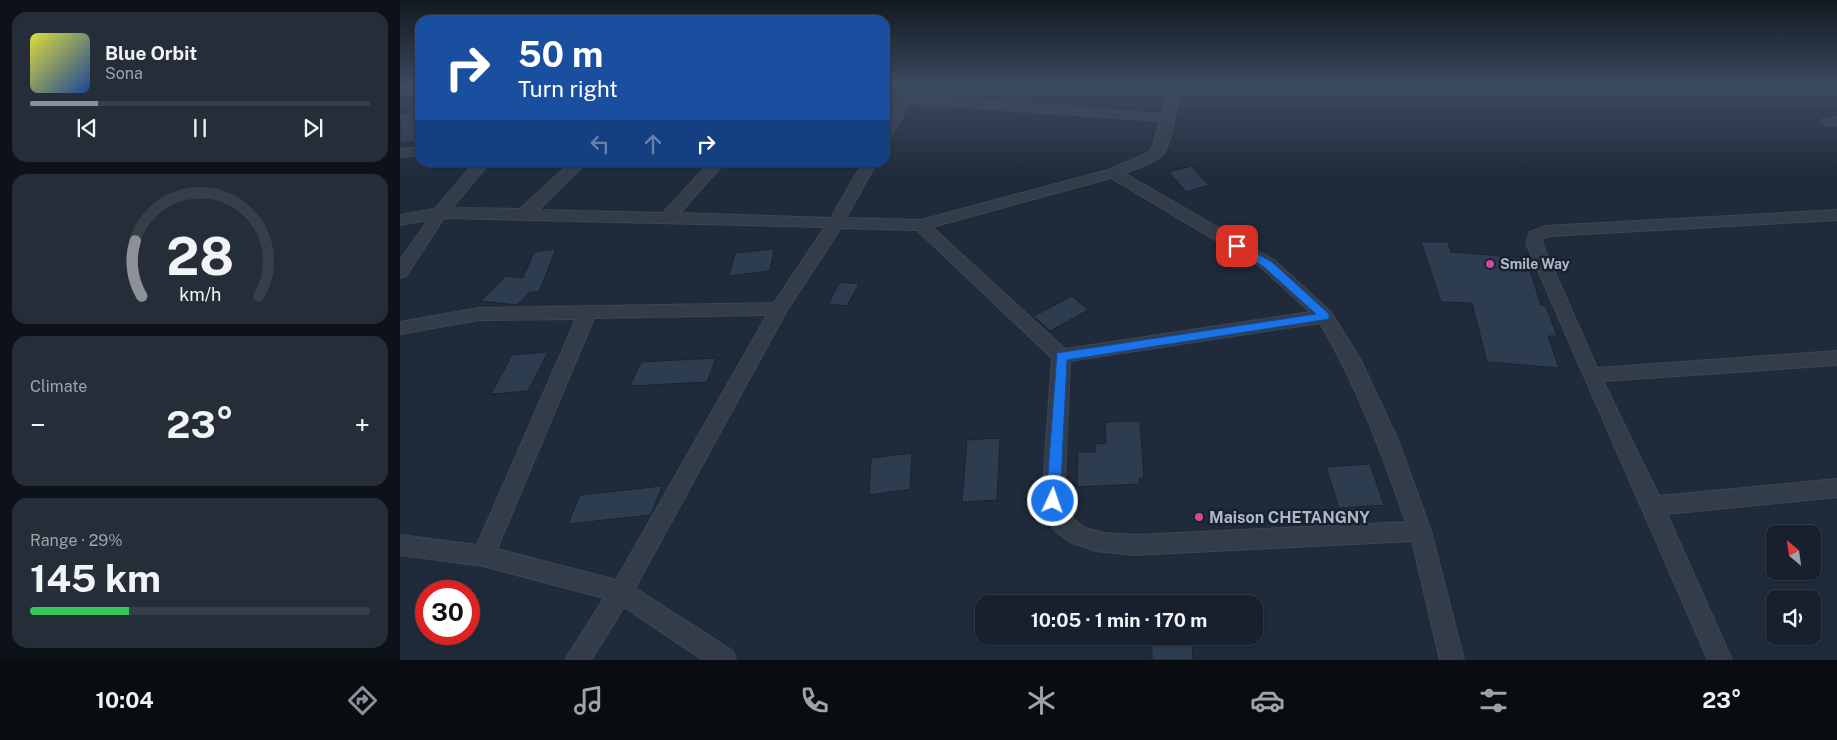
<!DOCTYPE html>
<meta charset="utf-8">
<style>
:root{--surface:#17202c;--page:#242d38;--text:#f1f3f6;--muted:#9ea3a9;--line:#363e48;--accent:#8c9099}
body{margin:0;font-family:"Public Sans",sans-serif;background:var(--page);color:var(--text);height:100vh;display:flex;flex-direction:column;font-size:19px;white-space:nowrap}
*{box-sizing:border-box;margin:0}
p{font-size:16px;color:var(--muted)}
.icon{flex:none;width:28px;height:28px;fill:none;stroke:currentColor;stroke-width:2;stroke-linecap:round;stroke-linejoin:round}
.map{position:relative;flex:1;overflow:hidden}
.side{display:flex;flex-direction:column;gap:12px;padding:12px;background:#0d1218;width:400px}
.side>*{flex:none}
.banner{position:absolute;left:15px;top:15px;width:475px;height:152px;border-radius:15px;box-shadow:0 1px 4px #0004,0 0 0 1px var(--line);background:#1a4fa0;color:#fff;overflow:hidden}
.needle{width:32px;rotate:331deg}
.fabs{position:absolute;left:1366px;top:525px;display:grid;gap:10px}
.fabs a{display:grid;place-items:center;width:55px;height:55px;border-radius:10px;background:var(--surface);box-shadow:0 1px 4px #0004,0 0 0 1px var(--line);font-size:25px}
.speed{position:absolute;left:15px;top:580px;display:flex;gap:10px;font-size:25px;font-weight:700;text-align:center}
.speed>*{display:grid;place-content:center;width:65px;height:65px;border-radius:50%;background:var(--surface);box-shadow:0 1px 4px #0004,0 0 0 1px var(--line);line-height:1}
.speed .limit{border:8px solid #d22;background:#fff;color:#111}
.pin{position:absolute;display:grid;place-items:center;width:42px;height:42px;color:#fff;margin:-21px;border-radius:10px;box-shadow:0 2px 8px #0006}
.me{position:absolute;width:55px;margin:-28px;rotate:3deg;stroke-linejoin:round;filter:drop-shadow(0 0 4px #0008)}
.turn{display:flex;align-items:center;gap:18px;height:105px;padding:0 20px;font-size:22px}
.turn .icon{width:65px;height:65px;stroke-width:2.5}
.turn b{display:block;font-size:35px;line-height:42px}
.lanes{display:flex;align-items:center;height:48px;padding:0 20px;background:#0003;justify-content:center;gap:25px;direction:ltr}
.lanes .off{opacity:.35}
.big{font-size:38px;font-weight:700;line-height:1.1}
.side .widget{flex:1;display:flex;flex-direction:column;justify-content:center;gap:8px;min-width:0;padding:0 18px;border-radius:15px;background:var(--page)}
.side .dial{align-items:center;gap:0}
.dial svg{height:130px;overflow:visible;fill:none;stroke:var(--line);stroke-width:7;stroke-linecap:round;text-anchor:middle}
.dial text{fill:var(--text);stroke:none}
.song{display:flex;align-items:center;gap:15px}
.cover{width:60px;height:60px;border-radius:8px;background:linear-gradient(135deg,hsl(60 70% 55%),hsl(220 70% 35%))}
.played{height:5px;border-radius:2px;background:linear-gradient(90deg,var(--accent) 20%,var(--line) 20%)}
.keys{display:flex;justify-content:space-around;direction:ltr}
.heat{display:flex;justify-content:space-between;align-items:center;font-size:28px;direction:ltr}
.charge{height:8px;border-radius:4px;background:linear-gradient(90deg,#34c759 29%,var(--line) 0)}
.trip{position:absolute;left:575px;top:595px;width:288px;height:50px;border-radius:15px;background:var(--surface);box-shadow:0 1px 4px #0004,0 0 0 1px var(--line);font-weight:700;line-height:50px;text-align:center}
.tabs{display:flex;height:80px;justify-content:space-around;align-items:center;background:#090d12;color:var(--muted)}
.tabs .icon{width:35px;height:35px}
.tabs .on{color:var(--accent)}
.tabs b{font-size:22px;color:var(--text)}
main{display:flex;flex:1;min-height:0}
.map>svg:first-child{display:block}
.building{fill:#2d3c4f;stroke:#1a2431}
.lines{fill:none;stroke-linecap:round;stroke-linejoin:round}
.minor-casing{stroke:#3c4654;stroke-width:2}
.minor{fill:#333d4a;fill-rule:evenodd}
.route{fill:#1a73e8;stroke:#114b97}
.hotel-dot{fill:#d1479c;stroke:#18222f;stroke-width:2}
.labels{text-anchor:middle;stroke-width:5;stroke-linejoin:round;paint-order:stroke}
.poi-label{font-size:14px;font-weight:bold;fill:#adb7c7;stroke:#18222f;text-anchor:start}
.near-poi-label{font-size:16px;font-weight:bold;fill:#adb7c7;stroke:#18222f;text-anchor:start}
</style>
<main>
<section class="side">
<div class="widget">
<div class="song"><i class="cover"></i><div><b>Blue Orbit</b><p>Sona</p></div></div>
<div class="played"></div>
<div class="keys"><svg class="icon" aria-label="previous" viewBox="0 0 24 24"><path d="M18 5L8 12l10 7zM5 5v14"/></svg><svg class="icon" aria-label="pause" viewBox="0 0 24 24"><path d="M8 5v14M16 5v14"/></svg><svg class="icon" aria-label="next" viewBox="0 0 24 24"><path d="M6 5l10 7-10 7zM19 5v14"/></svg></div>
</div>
<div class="widget dial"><svg viewBox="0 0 100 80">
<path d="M14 69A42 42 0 1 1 86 69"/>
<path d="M14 69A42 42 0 0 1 10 35" stroke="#8c9099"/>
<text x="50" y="56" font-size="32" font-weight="700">28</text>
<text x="50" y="72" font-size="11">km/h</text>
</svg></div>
<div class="widget"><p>Climate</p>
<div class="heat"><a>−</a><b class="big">23°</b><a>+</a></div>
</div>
<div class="widget"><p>Range · 29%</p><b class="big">145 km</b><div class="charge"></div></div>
</section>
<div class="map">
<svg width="1437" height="660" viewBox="0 0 1437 660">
<rect width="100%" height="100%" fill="#1f2b3a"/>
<!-- building -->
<path class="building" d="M20,111V136L17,141L0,143V114Z
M791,166L809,185L786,192L769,172Z
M1021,242H1048L1051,252L1126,258L1141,305L1146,306L1157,336H1148L1159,368L1087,362L1072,303L1041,302Z
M156,249L139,292H130L117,305L81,301L106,276L123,278L134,252Z
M374,249L370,271L329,276L335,253Z
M440,282L459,284L447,306L428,304Z
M672,296L688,310L650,331L634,316Z
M148,352L128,391L91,394L112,355Z
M316,358L307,382L230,386L241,362Z
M740,421L744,478H739L740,484L677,487L678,452H695V444L706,443L705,422Z
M600,438L597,500L562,502L567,440Z
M512,453L510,489L469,495L471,458Z
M970,464L984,505L939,508L926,467Z
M262,486L251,515L168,524L180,495Z
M752,636H792L793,660H752Z"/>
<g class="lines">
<defs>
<path id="minor" d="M20,85V92L0,95V87Z
M508,85H520L514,96L762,114L768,85H780C778,100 772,144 763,154C754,164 736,168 724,173L874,260L931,312L961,361L998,440L1031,531L1064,660H1040L1012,541L735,555L696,551L670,542L654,530L649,518L642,501L652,358L517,230L441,228L386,312L235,588L333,651L336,660H303L224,607L191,660H165L204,598L83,566L0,555V535L77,545L176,319L79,320L0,334V322L79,308L374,303L425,227L44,218L6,276L0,278V260L28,220L0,225V215L35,209L75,162H90L52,208L120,209L171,162H187L138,210L263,213L310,162H325L280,213L431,218L463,162H477L446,218L521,220L708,170L746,154L752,149L760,121L510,103L490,138L485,139V124ZM711,178L862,268L910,312L665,349L532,227ZM367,315L216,580L97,549L194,318ZM920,323C957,386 982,453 1006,522L735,535L705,533L685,528L670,516L664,501L670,361Z
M1437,117V125L1428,126L1421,122L1423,119Z
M20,147V155L0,157V149Z
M1437,210V220L1149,236L1143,239L1142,243L1197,368L1437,351V365L1203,381L1259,496L1437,479V497L1267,514L1332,660H1308L1126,243L1130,232L1146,226Z"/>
</defs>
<!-- minor casing -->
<use href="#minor" class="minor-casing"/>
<!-- minor -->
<use href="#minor" class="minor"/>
</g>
<!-- sky -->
<linearGradient id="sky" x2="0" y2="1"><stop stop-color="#111820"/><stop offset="0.48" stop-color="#3c4a60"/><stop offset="1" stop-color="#3c4a60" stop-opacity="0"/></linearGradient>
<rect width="1437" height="178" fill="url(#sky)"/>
<!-- route -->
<path class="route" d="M837,243L872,262L929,314V319L667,360L660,501L658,505L653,507L648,505L646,501L657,353L916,314L864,267L833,248V244Z"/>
<!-- markers -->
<g class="hotel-dot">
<circle cx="1090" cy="264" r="5"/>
<circle cx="799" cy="517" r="5"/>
</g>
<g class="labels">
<!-- poi labels -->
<g class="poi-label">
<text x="1100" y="269">Smile Way</text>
</g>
<!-- near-poi labels -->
<g class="near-poi-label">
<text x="809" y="523">Maison CHETANGNY</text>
</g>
</g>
</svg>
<div class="fabs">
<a><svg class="needle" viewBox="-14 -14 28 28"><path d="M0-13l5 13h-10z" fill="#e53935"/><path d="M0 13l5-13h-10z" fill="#9ea3a9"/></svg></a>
<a><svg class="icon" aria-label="sound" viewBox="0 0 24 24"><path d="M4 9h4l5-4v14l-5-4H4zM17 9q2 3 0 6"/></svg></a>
</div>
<div class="speed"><div class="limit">30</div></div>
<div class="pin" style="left:837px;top:246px;background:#d93025"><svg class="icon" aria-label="arrive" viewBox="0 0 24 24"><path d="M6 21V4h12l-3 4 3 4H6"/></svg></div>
<svg class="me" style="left:653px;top:501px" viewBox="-20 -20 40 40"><circle r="17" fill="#1a73e8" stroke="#fff" stroke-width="3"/><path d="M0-11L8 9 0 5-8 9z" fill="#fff"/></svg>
<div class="trip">10:05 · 1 min · 170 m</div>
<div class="banner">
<div class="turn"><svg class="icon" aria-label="right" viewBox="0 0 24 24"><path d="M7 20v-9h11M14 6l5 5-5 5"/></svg><div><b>50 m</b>Turn right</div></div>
<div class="lanes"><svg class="icon off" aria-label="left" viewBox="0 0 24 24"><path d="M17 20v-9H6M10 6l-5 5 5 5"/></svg><svg class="icon off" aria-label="ahead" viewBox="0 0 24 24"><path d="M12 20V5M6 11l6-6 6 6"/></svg><svg class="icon" aria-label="right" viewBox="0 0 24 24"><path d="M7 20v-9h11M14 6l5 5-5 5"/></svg></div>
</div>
</div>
</main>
<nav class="tabs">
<b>10:04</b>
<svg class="icon on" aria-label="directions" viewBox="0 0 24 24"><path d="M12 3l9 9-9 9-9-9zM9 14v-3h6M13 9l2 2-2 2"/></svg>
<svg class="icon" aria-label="music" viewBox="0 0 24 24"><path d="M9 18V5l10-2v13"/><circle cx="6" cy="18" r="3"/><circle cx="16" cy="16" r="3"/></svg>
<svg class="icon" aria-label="phone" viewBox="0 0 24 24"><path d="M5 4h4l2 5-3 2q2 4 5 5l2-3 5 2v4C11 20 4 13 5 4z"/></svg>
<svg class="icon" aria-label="climate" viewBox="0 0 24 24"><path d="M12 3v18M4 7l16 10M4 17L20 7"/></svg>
<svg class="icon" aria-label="car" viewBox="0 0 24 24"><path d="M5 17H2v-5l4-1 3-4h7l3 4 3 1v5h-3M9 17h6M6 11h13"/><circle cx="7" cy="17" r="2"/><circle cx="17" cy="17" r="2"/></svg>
<svg class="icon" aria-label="filters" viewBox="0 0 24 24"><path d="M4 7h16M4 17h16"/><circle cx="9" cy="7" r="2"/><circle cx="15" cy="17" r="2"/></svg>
<b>23°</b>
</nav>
